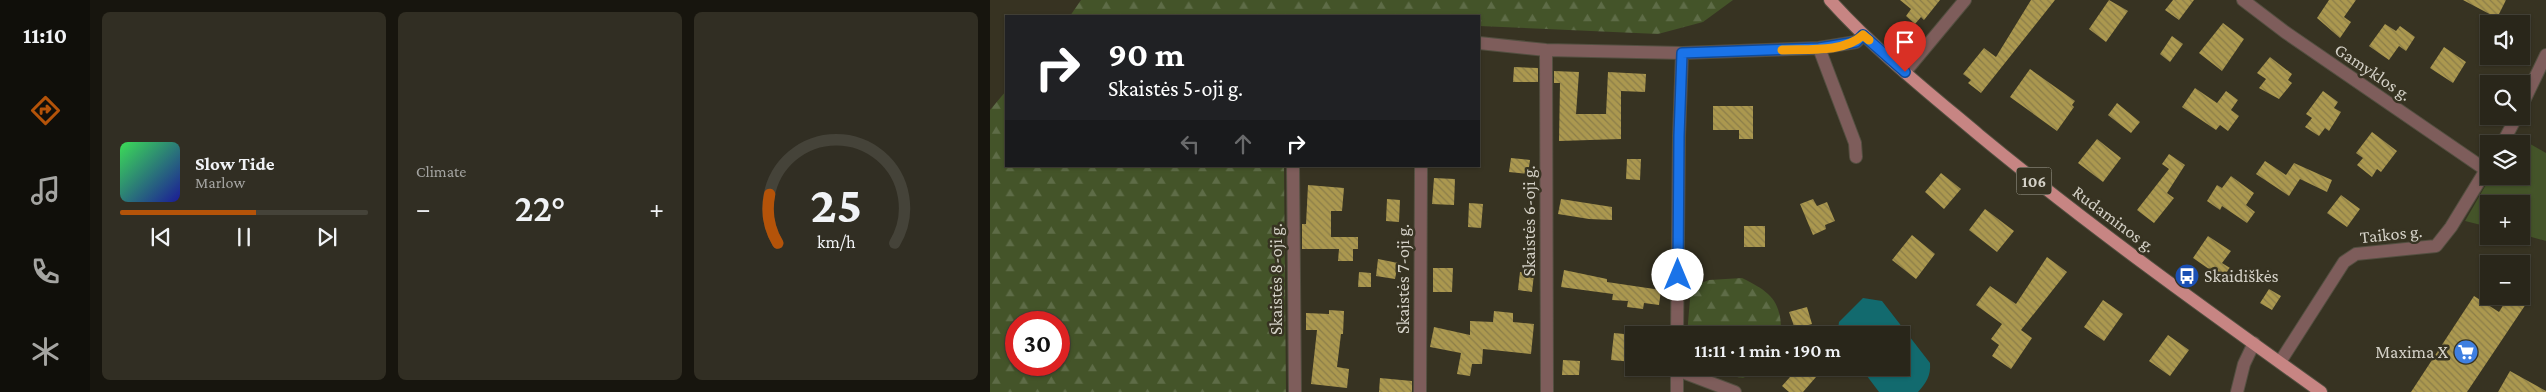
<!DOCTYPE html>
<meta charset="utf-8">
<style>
:root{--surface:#29261a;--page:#312e23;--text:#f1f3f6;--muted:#a5a5a2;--line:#454339;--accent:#b45309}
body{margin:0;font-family:"Crimson Pro",serif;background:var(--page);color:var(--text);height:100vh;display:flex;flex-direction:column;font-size:19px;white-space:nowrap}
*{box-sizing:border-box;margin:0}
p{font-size:16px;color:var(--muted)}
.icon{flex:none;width:28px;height:28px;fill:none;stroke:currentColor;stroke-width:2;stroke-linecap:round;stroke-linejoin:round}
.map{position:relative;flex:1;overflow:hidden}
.side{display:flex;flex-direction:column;gap:12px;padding:12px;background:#17150e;width:900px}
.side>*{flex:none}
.guide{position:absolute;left:15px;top:15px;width:475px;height:152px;border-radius:0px;box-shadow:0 1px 4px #0004,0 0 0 1px var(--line);background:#202124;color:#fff;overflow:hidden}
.controls{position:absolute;left:1490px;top:15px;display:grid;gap:10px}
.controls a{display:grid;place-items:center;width:50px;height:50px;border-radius:0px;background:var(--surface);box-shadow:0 1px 4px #0004,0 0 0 1px var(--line);font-size:25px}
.speed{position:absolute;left:15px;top:311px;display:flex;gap:10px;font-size:25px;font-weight:700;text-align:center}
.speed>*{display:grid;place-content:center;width:65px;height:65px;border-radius:50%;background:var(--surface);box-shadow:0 1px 4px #0004,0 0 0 1px var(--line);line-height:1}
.speed .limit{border:8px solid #d22;background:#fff;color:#111}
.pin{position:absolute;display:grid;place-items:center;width:42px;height:42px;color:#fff;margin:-51px -21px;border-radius:50% 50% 50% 0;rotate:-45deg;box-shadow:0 0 5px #0007}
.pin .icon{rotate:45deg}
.me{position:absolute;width:55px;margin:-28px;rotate:0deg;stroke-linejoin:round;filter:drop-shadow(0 0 4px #0008)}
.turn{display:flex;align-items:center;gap:18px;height:105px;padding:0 20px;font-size:22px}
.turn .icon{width:65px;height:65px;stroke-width:2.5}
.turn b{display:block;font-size:35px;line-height:42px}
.lanes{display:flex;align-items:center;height:48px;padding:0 20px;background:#0003;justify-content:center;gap:25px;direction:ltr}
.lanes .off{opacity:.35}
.big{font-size:38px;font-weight:600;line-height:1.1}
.side .widget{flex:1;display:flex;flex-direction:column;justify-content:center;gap:8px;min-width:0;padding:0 18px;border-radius:8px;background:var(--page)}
.side .dial{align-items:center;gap:0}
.dial svg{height:130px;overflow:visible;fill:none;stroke:var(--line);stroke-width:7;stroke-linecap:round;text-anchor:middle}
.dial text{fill:var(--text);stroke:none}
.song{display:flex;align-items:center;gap:15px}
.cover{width:60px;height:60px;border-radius:8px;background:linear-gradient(135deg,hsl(130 70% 55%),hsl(240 70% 35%))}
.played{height:5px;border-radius:2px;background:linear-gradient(90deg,var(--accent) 55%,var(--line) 55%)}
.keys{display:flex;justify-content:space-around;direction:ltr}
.heat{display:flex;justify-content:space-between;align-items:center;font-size:28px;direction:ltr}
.side .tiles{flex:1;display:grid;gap:12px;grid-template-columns:repeat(3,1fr)}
.trip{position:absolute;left:635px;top:326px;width:285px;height:50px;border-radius:0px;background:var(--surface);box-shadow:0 1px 4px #0004,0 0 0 1px var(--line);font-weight:600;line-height:50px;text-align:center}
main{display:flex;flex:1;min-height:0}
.tabs{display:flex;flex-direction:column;width:90px;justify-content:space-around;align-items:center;background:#100f0a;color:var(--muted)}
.tabs .icon{width:35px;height:35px}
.tabs .current{color:var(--accent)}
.tabs b{font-size:22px;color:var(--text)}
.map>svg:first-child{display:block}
.grass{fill:#445429}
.forest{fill:url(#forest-firs);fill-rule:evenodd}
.water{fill:#126a6e}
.building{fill:url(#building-back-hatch)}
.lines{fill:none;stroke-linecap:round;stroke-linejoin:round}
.minor-casing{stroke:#534f40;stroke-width:14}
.primary-casing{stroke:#534f40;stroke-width:14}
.minor{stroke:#7e5d5b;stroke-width:12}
.primary{stroke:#c78583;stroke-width:12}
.route-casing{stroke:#114b97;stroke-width:12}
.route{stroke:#1a73e8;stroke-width:9}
.slow{stroke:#f59e0b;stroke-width:9}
.labels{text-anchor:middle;stroke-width:5;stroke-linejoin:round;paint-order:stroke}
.shield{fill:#373322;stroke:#a5a296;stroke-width:1}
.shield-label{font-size:16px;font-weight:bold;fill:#d4d1c7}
.street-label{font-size:18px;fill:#d4d1c7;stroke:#373322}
.poi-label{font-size:18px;fill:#d4d1c7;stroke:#373322;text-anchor:start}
</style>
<main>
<nav class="tabs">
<b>11:10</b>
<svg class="icon current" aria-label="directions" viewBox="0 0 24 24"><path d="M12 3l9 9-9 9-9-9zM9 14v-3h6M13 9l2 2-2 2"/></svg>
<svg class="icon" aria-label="music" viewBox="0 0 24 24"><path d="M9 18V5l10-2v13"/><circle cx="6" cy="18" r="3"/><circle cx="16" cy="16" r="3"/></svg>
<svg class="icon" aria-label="phone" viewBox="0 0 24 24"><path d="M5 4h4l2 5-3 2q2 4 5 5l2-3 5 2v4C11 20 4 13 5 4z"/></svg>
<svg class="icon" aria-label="climate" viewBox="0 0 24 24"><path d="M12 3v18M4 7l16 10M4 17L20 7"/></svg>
</nav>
<section class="side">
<div class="tiles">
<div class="widget">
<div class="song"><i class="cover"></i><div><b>Slow Tide</b><p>Marlow</p></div></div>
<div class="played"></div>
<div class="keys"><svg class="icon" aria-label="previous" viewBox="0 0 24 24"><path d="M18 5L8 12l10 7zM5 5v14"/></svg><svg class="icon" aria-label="pause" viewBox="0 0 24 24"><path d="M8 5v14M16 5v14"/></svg><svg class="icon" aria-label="next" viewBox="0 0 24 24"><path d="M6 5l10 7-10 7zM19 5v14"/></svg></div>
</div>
<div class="widget"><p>Climate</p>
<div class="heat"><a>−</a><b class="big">22°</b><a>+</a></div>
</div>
<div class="widget dial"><svg viewBox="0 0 100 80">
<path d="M14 69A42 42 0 1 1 86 69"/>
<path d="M14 69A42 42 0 0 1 9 39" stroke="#b45309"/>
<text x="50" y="56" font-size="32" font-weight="700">25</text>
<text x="50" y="72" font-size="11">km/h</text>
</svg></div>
</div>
</section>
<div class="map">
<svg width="1556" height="392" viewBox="0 0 1556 392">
<defs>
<pattern id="forest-firs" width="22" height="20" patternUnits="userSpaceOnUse" patternTransform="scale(1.25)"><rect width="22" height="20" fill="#445429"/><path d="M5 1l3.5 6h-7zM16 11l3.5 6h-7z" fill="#5e6c47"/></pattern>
<pattern id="building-back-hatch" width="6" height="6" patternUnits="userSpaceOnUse" patternTransform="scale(1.25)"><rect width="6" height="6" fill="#ab984f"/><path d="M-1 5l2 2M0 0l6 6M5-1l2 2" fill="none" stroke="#8b7d49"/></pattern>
</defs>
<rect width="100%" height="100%" fill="#373322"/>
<!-- grass -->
<path class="grass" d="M1535,141L1556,153V241L1531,234V204H1499V227L1475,221L1501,176H1531V144H1520Z"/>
<!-- forest -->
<path class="forest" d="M91,0H743L713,22L668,34L489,26V16H80Z
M16,91V166H294L296,392H0V110ZM26,322H69V365H26Z
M752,278C780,292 792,300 791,335H697L701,287L719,280Z
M719,368H773L753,378L729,374Z"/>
<!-- water -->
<path class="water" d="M873,298L892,301L940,363C941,376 936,383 928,392H889L871,368H911V335H847L849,322Z"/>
<!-- building -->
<path class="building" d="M910,0H950L934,20L931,17L925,24L916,16L921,9Z
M1041,0H1065L991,93L978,83L981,80L973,74L994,48L1006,57Z
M1119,0L1138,11L1116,42L1099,29Z
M1183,0H1204L1189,20L1175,10Z
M1339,0H1366L1354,17L1361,22L1350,38L1327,18Z
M1473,0H1516L1507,18Z
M1233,23L1254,39L1232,71L1209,53Z
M1395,24L1406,31L1410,26L1425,37L1416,51L1409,46L1399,60L1379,46Z
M1182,36L1193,44L1180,62L1170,54Z
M1454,47L1476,62L1463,83L1440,68Z
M1280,57L1302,74L1298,80L1302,83L1289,99L1269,88L1276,79L1267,73Z
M524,67L548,68V82H523Z
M1040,69L1085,101L1082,105L1084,107L1067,131L1020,97Z
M564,71L589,72L586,114H616L618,72L656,74L655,92L631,91V139L569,141L570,83H564Z
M1205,88L1227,103L1236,91L1248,100L1241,110L1249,116L1238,131L1230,125L1226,130L1192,107Z
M1333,91L1348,102L1344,108L1351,112L1339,131L1335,128L1329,136L1315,127L1322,118L1316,114Z
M1127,103L1150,122L1141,133L1118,115Z
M723,106H763V139H749V130H723Z
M1382,132L1407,151L1391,172L1387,169L1382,177L1367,165L1373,158L1366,153Z
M1107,139L1131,158L1113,182L1088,163Z
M1179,154L1195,165L1177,193L1184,198L1164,223L1147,210L1179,169L1172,164Z
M521,158L540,160L538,174L519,172Z
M637,159H651L650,180L636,179Z
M1275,161L1296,175L1304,163L1342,180L1337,192L1310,179L1299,196L1266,174Z
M951,173L971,189L954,209L935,192Z
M1241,176L1264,193L1256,205L1265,212L1257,223L1232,206L1230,210L1217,201L1227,185L1232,188Z
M444,178L465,179L464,205L442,204Z
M318,185L354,188L352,211H341V237H368V249H363V261H348L349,249H312V224H316Z
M1351,195L1370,209L1357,227L1337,213Z
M397,199L410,200L409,222L396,221Z
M571,199L622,207V220L599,219L568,214Z
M823,199L827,206L837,202L845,221L835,225L836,229L823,235L810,204Z
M479,203L493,204L491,228L478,227Z
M995,209L1024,231L1007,252L979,230Z
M754,226H775V247H754Z
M922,235L945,254L926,279L902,260Z
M1218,236L1241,251L1232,263L1240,268L1232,278L1203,258Z
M1057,257L1077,272L1031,330L1042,338L1021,369L1002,356L1009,345L1001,339L1012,324L986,305L1000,286L1026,304Z
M388,259L408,263L405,279L386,276Z
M443,268H463L462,292H443Z
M574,270L617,279V282L671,290L669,305L654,303L653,309L637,307L638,301L622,300L623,294L571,287Z
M369,272L381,273V287H368Z
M530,272L544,274L542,292L528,290Z
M1279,289L1291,296L1282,310L1270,303Z
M1484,296L1509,312L1519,296H1531L1538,301L1477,392H1421Z
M1113,300L1133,314L1114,341L1094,327Z
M817,307L822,324L805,329L799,312Z
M339,310L354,311L353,334H351L347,367L359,369L357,388L321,384L327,330H316V313L339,314Z
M504,311L523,313V322L544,324L541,354L493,349L492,364H482L480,376L467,374L471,353L440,347L444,327L480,335V321L503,322Z
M624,333L644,335V362L621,360Z
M1178,335L1199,350L1180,376L1159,361Z
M573,360L590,361L589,375H572Z
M808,368H815L826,377L813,392H799L792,386Z
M1520,371L1556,391V392H1508Z
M390,378L422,381V392H389Z"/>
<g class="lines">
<defs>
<path id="minor" d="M1253,0L1295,32L1496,170
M489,43L556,50L692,53
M829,48L865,143L866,157
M556,50L557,392
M915,72L975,0
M1531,107L1556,55
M1512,144L1527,116
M303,166L305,392
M687,335L689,136L692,53L829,48L866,42L873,35
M1290,362L1354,262L1366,254L1446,246L1461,227L1499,165
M687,370L745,392
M430,392L431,166
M687,392V368
M1247,392L1254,364L1264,343"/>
<path id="primary" d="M840,0C885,50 938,92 989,135C1099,226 1215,309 1331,392"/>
</defs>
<!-- minor casing -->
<use href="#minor" class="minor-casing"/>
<!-- primary casing -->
<use href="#primary" class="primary-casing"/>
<!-- minor -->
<use href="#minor" class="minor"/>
<!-- primary -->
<use href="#primary" class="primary"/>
</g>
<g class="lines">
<defs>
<path id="route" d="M688,275L689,136L692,53L829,48L866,42L873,35L915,72"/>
</defs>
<!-- route casing -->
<use href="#route" class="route-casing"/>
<!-- route -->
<use href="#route" class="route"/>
<!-- slow -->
<path class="slow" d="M792,50C817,49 854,53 873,35L879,40"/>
</g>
<!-- icons -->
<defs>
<symbol id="bus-disc" viewBox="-11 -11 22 22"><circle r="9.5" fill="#1a4fb4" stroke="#373322"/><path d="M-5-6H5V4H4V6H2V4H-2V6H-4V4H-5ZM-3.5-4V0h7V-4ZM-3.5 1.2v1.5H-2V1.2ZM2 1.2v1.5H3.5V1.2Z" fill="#fff"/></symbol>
<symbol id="supermarket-disc" viewBox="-11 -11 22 22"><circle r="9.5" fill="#3f7fe0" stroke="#373322"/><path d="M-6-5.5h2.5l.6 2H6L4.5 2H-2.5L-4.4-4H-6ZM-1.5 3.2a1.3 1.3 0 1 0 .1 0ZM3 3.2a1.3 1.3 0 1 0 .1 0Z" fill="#fff"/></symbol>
</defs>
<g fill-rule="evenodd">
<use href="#bus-disc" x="1183" y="262" width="28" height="28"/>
<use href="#supermarket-disc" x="1462" y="338" width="28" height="28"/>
</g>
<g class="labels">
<!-- shield labels -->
<rect class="shield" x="1026.5" y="167.5" width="35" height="27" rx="4"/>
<g class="shield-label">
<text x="1044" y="187">106</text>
</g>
<!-- street labels -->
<g class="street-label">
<text transform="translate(1383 72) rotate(34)" y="6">Gamyklos g.</text>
<text transform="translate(1124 219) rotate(37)" y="6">Rudaminos g.</text>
<text transform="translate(539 221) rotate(-90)" y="6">Skaistės 6-oji g.</text>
<text transform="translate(1401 234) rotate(-6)" y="6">Taikos g.</text>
<text transform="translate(286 279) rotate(-90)" y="6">Skaistės 8-oji g.</text>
<text transform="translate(413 279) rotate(-90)" y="6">Skaistės 7-oji g.</text>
</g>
<!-- poi labels -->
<g class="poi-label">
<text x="1214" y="282">Skaidiškės</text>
<text x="1458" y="358" text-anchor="end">Maxima X</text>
</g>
</g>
</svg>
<div class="controls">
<a><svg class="icon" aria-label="sound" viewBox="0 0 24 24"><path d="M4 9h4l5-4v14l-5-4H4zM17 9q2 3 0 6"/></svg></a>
<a><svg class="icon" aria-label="search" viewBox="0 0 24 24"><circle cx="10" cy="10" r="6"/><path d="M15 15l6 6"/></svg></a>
<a><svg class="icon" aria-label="layers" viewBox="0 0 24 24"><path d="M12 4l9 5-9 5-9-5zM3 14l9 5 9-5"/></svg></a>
<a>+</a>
<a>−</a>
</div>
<div class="speed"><div class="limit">30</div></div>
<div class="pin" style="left:915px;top:72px;background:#d93025"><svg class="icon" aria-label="arrive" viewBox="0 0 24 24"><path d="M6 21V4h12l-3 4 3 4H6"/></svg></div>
<svg class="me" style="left:688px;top:275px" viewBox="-20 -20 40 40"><circle r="19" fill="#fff"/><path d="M0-13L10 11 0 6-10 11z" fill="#1a73e8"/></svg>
<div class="trip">11:11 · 1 min · 190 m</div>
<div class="guide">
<div class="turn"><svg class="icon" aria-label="right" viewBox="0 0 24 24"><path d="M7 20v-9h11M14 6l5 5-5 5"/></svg><div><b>90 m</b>Skaistės 5-oji g.</div></div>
<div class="lanes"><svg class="icon off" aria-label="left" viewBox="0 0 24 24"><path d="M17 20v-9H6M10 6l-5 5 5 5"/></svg><svg class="icon off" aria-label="ahead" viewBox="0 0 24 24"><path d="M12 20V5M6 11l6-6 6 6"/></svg><svg class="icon" aria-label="right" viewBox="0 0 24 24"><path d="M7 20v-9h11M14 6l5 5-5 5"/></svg></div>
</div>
</div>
</main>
